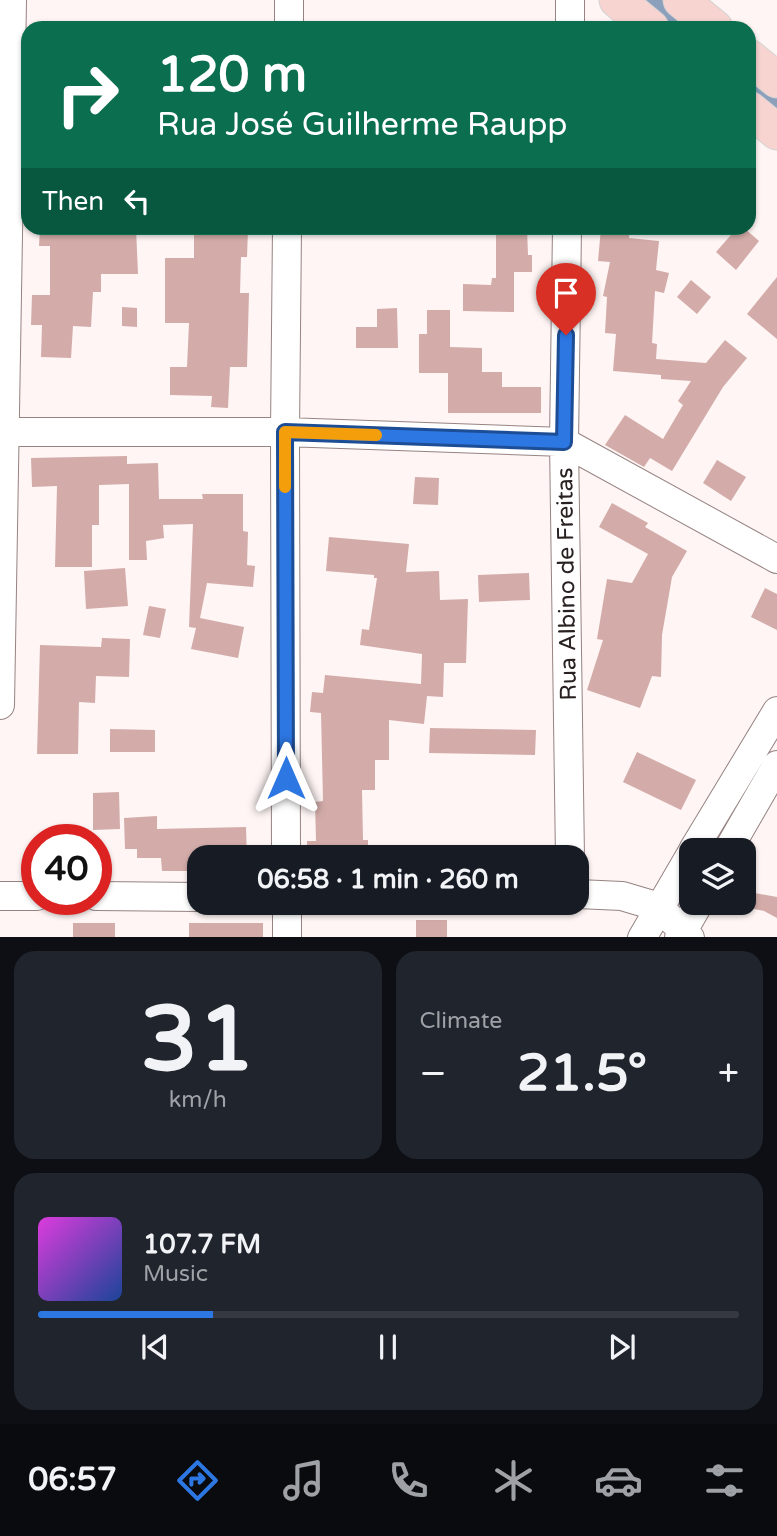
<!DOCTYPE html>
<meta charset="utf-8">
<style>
:root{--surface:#171b24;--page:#20242c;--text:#f1f3f6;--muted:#9ea1a6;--line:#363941;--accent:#2d77e3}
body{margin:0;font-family:"Varela Round",sans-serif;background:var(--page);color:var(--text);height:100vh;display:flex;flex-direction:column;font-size:26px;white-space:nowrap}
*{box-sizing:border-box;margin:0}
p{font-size:23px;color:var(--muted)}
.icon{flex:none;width:38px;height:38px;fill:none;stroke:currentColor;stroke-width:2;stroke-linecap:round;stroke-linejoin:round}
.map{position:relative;height:937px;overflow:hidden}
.drawer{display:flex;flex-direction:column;gap:14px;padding:14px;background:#0d0f14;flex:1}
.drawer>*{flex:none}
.banner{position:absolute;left:21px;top:21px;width:735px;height:214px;border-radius:21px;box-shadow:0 2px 5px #0004;background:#0b6e4f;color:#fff;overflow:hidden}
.controls{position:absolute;left:679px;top:838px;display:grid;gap:14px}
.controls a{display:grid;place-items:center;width:77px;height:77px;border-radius:14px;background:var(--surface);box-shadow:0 2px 5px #0004;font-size:35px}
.speed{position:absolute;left:21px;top:824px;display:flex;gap:14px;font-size:35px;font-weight:700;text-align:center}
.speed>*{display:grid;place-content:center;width:91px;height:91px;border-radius:50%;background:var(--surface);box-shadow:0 2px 5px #0004;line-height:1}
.speed .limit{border:10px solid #d22;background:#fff;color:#111}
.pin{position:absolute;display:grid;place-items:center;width:60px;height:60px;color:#fff;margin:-72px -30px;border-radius:50% 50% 50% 0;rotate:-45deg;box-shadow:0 0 7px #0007}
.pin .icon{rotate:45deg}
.me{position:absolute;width:77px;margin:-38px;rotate:0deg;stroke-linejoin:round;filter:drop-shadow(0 0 5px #0008)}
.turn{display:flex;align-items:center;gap:24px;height:147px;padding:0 21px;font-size:32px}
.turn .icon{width:91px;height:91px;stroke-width:2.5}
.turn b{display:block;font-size:49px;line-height:60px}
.then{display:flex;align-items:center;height:66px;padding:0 21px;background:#0003;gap:14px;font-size:26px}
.big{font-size:52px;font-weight:700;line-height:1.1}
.drawer .widget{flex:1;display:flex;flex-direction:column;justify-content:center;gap:10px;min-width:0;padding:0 24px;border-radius:21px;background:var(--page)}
.drawer .dial{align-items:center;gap:0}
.dial b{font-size:91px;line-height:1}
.song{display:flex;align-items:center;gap:21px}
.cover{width:84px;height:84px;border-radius:10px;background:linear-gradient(135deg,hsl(300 70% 55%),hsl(220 70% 35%))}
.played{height:7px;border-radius:4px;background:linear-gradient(90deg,var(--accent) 25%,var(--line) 25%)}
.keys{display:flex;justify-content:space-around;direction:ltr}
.heat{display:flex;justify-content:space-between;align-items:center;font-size:38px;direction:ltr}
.drawer .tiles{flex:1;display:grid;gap:14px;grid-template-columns:1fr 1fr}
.widget:last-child{grid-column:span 2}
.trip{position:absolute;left:187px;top:845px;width:402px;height:70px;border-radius:21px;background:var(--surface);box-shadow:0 2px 5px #0004;font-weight:700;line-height:70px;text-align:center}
.dock{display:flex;height:112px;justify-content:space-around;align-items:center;background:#090b0e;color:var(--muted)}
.dock .icon{width:49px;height:49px}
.dock .on{color:var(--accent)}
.dock b{font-size:32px;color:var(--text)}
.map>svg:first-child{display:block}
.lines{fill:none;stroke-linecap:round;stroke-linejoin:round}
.canal{stroke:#8c9fbb;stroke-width:19}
.building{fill:#d3aca9}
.minor-casing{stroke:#968382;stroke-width:30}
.major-casing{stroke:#d4d3d3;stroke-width:37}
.minor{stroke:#fff;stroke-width:28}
.major{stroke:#f8d4d1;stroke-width:35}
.route-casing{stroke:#1d4d94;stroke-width:18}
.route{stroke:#2d77e3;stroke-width:12}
.slow{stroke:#f59e0b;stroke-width:12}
.labels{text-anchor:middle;stroke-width:6;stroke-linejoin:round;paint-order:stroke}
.street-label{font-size:23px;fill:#292121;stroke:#fff}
</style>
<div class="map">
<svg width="777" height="938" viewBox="0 0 777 938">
<rect width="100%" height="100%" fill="#fef5f4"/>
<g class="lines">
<!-- canal -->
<path class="canal" d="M648,0L682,28
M749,84L777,107"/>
</g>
<!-- building -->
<path class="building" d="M40,228H136L138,274H101V292H93L91,327L73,326L71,358L41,357L42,325H31L32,295H50V246H39Z
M496,228H527L528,255H532V272H514V312L463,311V284L491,285L492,278H496Z
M601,228H630L629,238L659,241L656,270L669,273L664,293L655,291L652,343L657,344L656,359L706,363L725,340L747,358L723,387L672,471L650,458L644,467L605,445L625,415L663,439L683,405L678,401L691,381L661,379V375L613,371L616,334L605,333L607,297L603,296L610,262L598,261Z
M737,228H744L759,241L736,270L716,252Z
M194,229L248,230L247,257H241L240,293H249L247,367H230L228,408L211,407L212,396L170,395V367H187L189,323H165V258H194Z
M777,277V339L747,314Z
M691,280L711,297L697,314L677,297Z
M122,307L137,308V327L122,326Z
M397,308L398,348H356V327H377V309Z
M427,310H450V347L482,348V372H502V387H541V413H448V373H419V334H427Z
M127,456V464L158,463L159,499H203L202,494H243V531L248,532L247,565L255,566L253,587L207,583L200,618L244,627L238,658L191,649L196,628L189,627L193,524L163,525L164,538L146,541L147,560H129V484L99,485V525H92V567H55L57,486L32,487L31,458Z
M717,460L746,477L731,501L703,483Z
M415,477L439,478L438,505L413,504Z
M612,503L648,523L645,527L687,551L672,577L662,635L661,677L652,676L640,708L587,690L603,640L597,639L607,579L632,583L648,554L599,527Z
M329,537L409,544L406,572L439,571L440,600L468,599L466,663H444L443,697L427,696L424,724L389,720V760H375V790H362L363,840H368V858H307V841H316L315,802L323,801L321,713L310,712L312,692L323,693L325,675L421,684L422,654L360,645L362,629L369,630L377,578H374V575L326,571Z
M125,568L128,606L86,609L84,571Z
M529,573L530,600L479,602L478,575Z
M765,588L777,594V630L751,617Z
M149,606L166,609L160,638L143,635Z
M102,638L130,639L129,677L96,676L95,703L79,702L78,754H37L40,645L101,647Z
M430,728L536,730L535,755L429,753Z
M110,729L155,730V752H110Z
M637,752L696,780L681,810L623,782Z
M119,792L120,829L93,830V793Z
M157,816V829L246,827L247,858H192V871H162L161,858H137V849H125L124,818Z
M744,891L777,897V918L764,911L744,907Z
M416,920H447V937H416Z
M73,923H115V937H73Z
M189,923H263V937H189Z"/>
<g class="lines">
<defs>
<path id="minor" d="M289,28V0
M570,28V0
M567,228L564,442L570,858
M0,432H285L564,442L777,559
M0,705L12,0
M693,850L777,711
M728,850L777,765
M286,858L285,432L287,228
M578,894L622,896L659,907L690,938
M0,896H37
M96,896L200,897
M287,938V903
M642,938L691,854
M679,938L699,903"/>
<path id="major" d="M617,0L651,28
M681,0L715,28
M749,57L777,80
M749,109L777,132"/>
</defs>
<!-- minor casing -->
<use href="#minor" class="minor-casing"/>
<!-- major casing -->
<use href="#major" class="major-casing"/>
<!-- minor -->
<use href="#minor" class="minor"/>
<!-- major -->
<use href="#major" class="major"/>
</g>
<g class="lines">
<defs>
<path id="route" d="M286,778L285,432L564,442L566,335"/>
</defs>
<!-- route casing -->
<use href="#route" class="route-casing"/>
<!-- route -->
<use href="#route" class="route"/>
<!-- slow -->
<path class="slow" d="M285,487V432L376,435"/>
</g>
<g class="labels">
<!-- street labels -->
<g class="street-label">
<text transform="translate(566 584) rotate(-91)" y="8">Rua Albino de Freitas</text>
</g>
</g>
</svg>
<div class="controls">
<a><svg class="icon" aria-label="layers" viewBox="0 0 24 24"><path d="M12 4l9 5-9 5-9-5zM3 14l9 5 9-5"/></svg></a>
</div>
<div class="speed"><div class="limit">40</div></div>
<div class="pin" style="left:566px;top:335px;background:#d93025"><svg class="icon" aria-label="arrive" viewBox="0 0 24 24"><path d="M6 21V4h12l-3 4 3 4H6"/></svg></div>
<svg class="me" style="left:286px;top:778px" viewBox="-20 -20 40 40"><path d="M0-17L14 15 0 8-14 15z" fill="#2d77e3" stroke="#fff" stroke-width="4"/></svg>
<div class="trip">06:58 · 1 min · 260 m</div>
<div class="banner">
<div class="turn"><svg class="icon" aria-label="right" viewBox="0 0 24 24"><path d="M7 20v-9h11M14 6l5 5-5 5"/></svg><div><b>120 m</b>Rua José Guilherme Raupp</div></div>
<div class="then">Then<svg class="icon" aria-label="left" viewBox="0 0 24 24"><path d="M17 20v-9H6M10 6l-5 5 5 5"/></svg></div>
</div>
</div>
<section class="drawer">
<div class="tiles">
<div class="widget dial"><b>31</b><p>km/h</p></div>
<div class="widget"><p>Climate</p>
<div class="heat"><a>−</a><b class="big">21.5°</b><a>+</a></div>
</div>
<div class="widget">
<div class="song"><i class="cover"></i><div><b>107.7 FM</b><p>Music</p></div></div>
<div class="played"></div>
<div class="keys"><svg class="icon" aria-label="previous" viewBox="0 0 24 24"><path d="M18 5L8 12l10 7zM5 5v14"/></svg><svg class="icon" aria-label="pause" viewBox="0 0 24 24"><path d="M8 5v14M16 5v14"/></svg><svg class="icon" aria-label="next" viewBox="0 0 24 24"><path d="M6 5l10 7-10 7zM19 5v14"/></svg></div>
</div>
</div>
</section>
<nav class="dock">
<b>06:57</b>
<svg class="icon on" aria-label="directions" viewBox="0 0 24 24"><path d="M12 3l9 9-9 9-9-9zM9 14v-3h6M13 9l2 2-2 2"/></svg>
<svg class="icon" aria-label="music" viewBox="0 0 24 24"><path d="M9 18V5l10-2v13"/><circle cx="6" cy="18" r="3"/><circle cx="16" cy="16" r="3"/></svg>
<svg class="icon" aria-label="phone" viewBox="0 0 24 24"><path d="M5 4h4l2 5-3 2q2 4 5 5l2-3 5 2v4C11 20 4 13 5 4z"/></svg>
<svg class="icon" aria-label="climate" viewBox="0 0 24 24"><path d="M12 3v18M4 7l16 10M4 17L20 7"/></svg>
<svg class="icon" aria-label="car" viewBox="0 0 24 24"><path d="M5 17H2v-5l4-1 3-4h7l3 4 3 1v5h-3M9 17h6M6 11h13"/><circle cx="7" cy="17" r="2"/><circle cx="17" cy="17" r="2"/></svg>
<svg class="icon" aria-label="filters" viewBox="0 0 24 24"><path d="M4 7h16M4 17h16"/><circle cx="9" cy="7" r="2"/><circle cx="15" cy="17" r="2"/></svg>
</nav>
